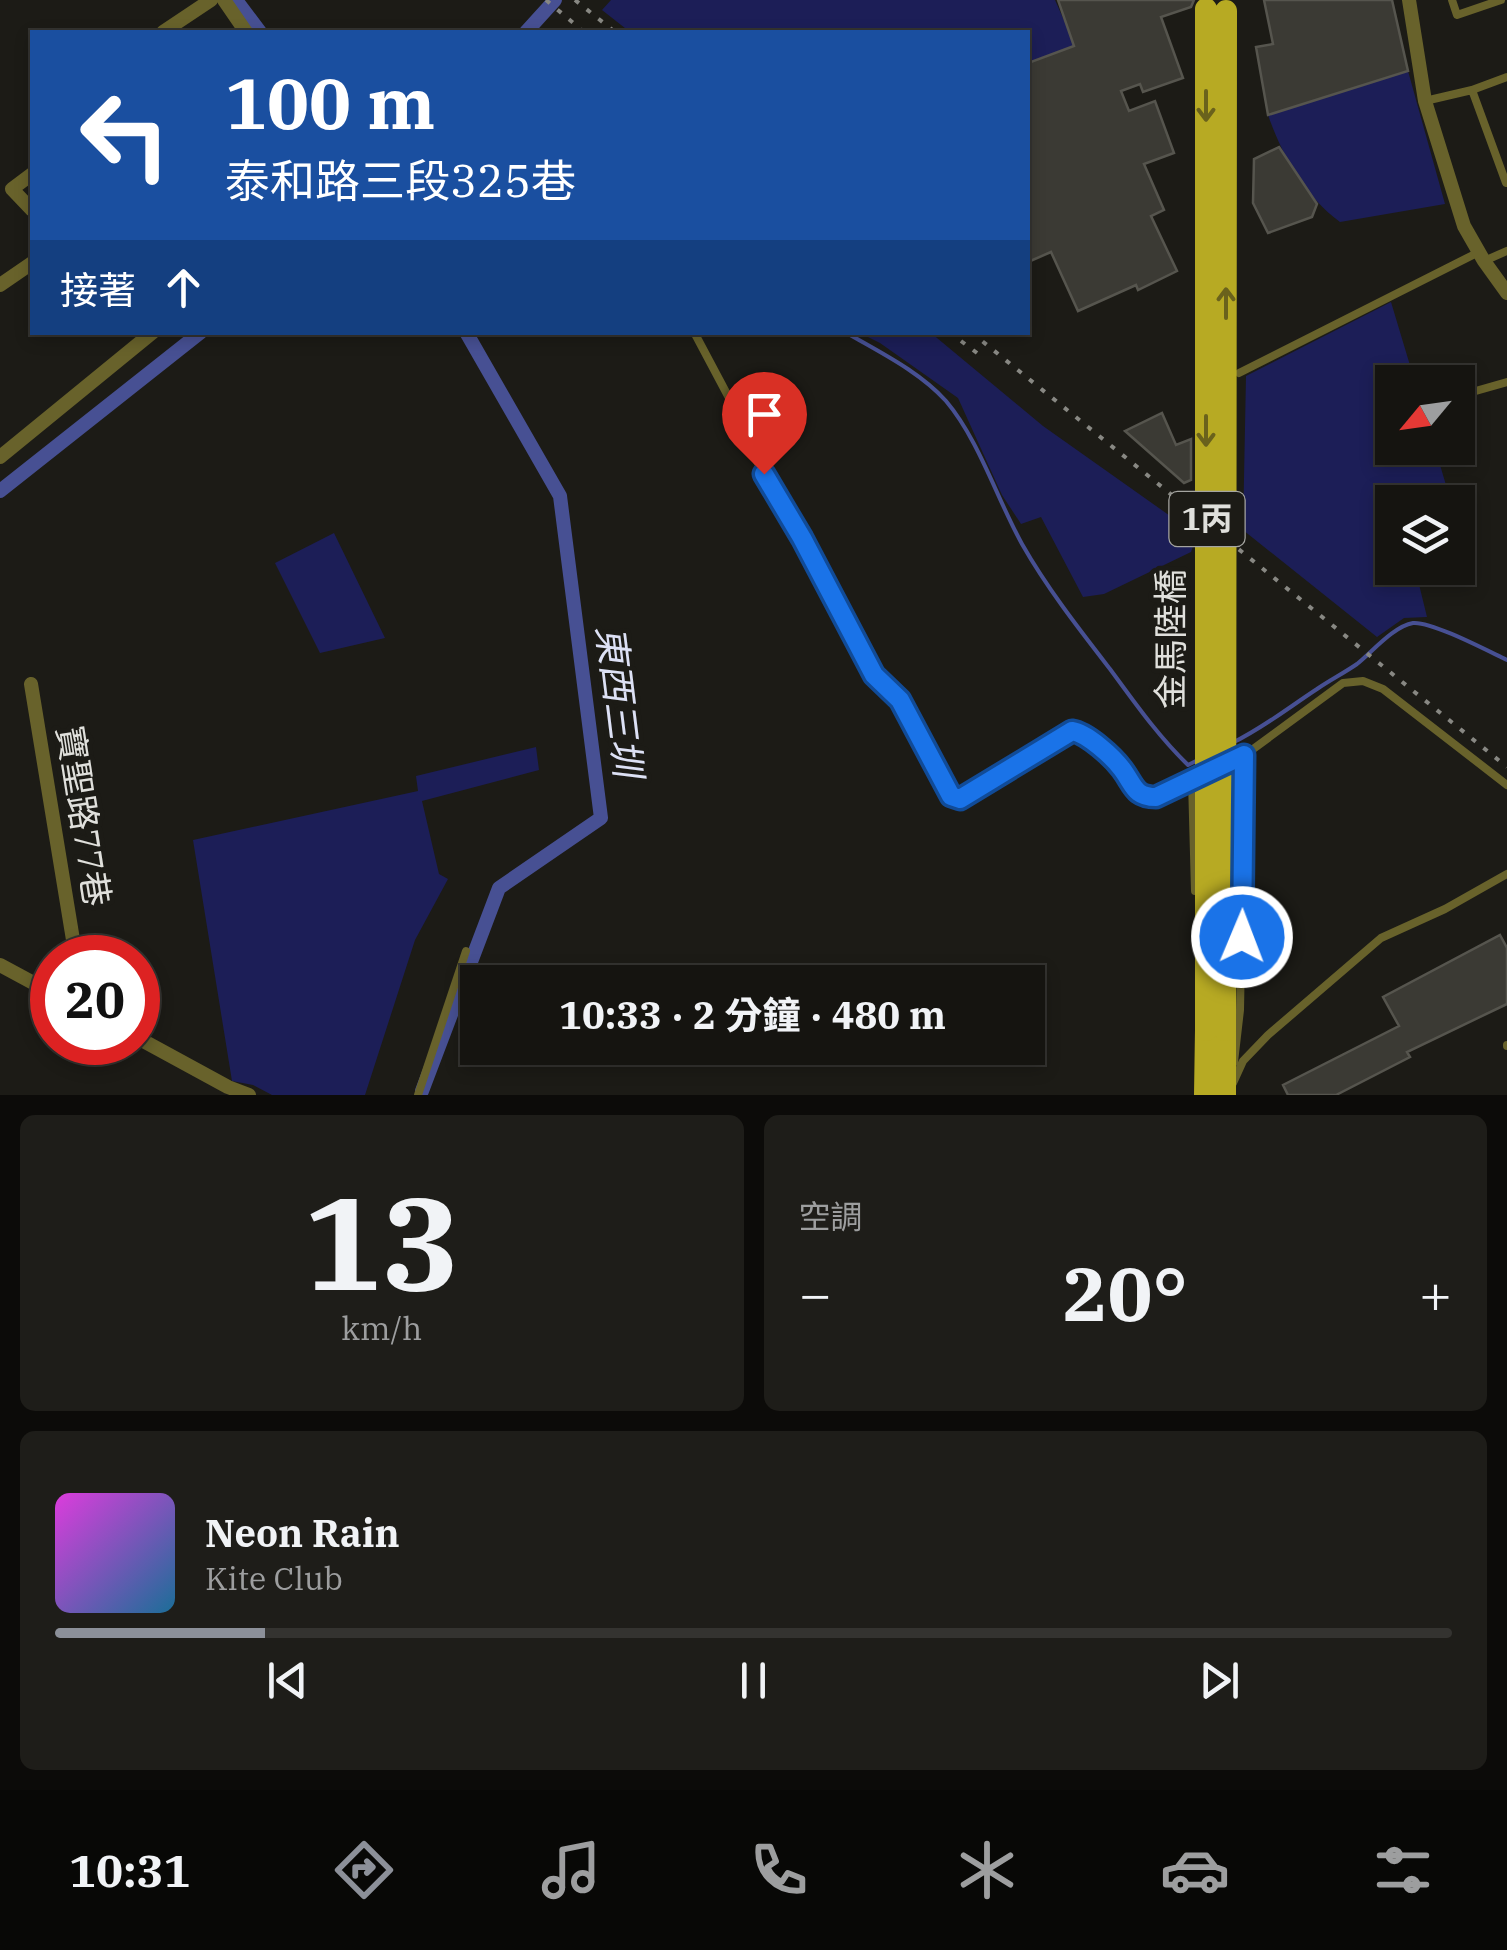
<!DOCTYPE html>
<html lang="zh-TW">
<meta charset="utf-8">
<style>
:root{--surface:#151410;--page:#1e1d19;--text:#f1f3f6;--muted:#9d9e9f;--line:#343330;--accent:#8c9099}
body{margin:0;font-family:"IBM Plex Serif","Noto Sans TC",serif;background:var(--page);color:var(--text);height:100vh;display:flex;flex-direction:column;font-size:38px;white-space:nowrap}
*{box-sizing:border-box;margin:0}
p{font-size:32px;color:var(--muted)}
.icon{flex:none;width:55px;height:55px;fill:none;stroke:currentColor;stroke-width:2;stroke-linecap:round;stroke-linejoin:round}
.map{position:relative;height:1095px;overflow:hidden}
.side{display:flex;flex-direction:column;gap:20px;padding:20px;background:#0c0b09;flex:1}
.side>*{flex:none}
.top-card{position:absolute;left:30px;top:30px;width:1000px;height:305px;border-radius:0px;box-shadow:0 5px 15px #0003,0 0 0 2px var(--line);background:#1a4fa0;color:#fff;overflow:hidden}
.needle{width:65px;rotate:241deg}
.controls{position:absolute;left:1375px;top:365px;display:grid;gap:20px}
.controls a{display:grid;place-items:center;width:100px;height:100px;border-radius:0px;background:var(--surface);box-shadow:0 5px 15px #0003,0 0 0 2px var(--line);font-size:50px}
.speed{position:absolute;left:30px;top:935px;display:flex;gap:20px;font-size:50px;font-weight:700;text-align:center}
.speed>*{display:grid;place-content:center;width:130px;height:130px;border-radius:50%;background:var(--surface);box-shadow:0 5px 15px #0003,0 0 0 2px var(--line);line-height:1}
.speed .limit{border:15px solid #d22;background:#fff;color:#111}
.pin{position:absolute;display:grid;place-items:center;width:85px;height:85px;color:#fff;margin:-102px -42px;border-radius:50% 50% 50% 0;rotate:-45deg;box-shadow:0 0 10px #0007}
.pin .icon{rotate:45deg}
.me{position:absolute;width:110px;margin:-55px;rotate:1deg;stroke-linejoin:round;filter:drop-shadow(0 0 8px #0008)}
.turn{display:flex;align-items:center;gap:35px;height:210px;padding:0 30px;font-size:45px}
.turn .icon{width:130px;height:130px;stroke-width:2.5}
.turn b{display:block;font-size:70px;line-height:85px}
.then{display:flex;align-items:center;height:95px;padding:0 30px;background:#0003;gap:20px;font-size:38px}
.big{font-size:75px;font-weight:700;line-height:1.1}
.side .tile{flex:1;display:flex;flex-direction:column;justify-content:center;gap:15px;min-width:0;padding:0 35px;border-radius:15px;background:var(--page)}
.side .dial{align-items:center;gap:0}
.dial b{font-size:130px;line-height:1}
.song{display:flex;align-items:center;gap:30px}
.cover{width:120px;height:120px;border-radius:15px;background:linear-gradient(135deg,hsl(300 70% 55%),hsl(200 70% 35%))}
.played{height:10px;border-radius:5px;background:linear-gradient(90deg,var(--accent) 15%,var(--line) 15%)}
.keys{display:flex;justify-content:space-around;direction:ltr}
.heat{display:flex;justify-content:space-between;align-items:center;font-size:55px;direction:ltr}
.side .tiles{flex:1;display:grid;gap:20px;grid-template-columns:1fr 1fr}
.tile:last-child{grid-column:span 2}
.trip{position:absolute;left:460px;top:965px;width:585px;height:100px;border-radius:0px;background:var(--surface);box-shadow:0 5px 15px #0003,0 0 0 2px var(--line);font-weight:700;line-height:100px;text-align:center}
.tab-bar{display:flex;height:160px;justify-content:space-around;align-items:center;background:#080806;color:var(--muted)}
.tab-bar .icon{width:70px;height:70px}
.tab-bar .current{color:var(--accent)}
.tab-bar b{font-size:45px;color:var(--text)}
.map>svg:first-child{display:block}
.green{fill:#1c1e57}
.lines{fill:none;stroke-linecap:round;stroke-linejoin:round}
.stream{stroke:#475093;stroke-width:4}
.canal{stroke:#475093;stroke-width:14}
.building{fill:#3b3a34;stroke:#56554e;stroke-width:2.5}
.service{stroke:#68622b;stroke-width:8}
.minor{stroke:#68622b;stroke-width:14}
.primary{stroke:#b7aa23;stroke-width:22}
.rail{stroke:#888883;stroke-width:4;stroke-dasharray:5 10;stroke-linecap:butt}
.primary-bridge{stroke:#b7aa23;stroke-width:22}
.oneway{stroke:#6a621c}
.route-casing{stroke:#114b97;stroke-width:25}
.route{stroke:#1a73e8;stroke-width:18}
.labels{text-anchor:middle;stroke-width:10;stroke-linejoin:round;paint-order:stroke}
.shield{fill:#1c1b16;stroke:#a5a5a1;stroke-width:2.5}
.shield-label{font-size:32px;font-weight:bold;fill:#e0e0dc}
.street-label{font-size:35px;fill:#e0e0dc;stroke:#1c1b16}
.water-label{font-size:38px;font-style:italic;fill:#dde1f5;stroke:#1c1b16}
</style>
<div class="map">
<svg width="1507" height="1095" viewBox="0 0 1507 1095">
<rect width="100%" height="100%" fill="#1c1b16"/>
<!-- green -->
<path class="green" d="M611,0H1055L1079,54L1028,73V32H630L602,10Z
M1408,71L1445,204L1340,222C1304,195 1283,157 1268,115Z
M1391,302L1415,382H1392V448H1435L1451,502H1392V568H1415L1427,617L1404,618L1377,637L1243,530L1246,376Z
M860,333H931L1043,426L1197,535L1191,552L1104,594L1083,597L1041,517L1021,524L1002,495L958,398L880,343Z
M334,533L385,638L320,653L275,563Z
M536,747L539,770L422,801L439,874L448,879L415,940L365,1095H272L253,1085L232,1081L193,840L418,791L416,776Z"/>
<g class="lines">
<!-- stream -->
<path class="stream" d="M845,332C879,352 919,371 946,401C979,440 997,499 1022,544C1047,588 1079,629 1110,669C1135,703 1158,736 1188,765L1196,761
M1232,743C1263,728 1288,708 1317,689C1330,680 1344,673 1357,664C1372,652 1394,626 1413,623C1431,621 1488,651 1507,660"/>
<!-- canal -->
<path class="canal" d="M236,0L260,32
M526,32L555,0
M0,491L201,332
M422,1091L499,888L601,818L560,496L466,332"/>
</g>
<!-- building -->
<path class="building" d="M1058,0H1194L1191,7L1161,17L1183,78L1143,92L1140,84L1121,91L1129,111L1155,101L1174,153L1144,164L1164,210L1151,216L1177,271L1138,290L1136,285L1078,311L1051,252L1028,262V63L1074,46Z
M1264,0H1392L1408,71L1268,115L1256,47L1273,44Z
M1279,147L1317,204L1312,217L1268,233L1253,203L1254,159Z
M1162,413L1176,445L1191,439V480L1184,483L1125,431Z
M1500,935L1507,948V1004L1407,1052L1410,1057L1336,1095H1288L1283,1085L1399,1026L1383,997Z"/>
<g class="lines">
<!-- service -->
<path class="service" d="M1452,0L1457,15L1501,0
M1472,90L1506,183
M1425,101L1472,90L1507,77
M1484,261L1507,251
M694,332L736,411L745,441L802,538L875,675L901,699L951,796L959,799L1072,731L1082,733L1094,743L1122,769L1135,792L1144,797H1156L1201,776
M1239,373L1479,252
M1458,396L1507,382
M1231,761L1245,755L1343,683L1363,681L1383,689L1507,785
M1192,781L1195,891
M1507,1045V1046
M1234,1062L1240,1010L1245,755
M1233,1083L1243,1061L1268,1035L1381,938L1445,909L1507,874
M418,1095L466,951"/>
<!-- minor -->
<path class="minor" d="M224,0L246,32
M1409,0L1425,101L1464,226L1484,261L1507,293
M163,32L211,0
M32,174L12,189L32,210
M0,285L32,263
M0,457L153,332
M31,684L76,958
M0,965L52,993
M138,1038L228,1087L249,1095"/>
<!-- primary -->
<path class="primary" d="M1225,1030V1095
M1205,1095L1206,1030"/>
<!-- rail -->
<path class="rail" d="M546,0L584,32
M575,0L615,32
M949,332L981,356
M971,332L1507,767"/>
<!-- primary-bridge -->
<path class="primary-bridge" d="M1206,9V1030
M1225,1030L1226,11"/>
</g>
<!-- one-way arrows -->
<defs><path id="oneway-shaft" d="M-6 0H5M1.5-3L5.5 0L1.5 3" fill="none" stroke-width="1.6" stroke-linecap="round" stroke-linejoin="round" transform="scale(2.5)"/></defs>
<g class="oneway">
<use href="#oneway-shaft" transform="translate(1206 106) rotate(90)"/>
<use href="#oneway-shaft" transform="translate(1226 303) rotate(-90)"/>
<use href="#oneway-shaft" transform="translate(1206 431) rotate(90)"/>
</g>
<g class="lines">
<defs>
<path id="route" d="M764,474L802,538L874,675L900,700L951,796L960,799L1072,731C1087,733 1113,757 1122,769C1134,785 1134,797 1156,797L1244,755L1242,937"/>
</defs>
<!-- route casing -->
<use href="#route" class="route-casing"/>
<!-- route -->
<use href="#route" class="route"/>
</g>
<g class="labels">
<!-- shield labels -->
<rect class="shield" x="1169.5" y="492" width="75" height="54" rx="8"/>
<g class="shield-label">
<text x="1207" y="530">1丙</text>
</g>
<!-- street labels -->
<g class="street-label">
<text transform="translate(1171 639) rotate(-90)" y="12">金馬陸橋</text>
<text transform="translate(83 816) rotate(81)" y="12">寶聖路77巷</text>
</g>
<!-- water labels -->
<g class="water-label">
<text transform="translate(619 701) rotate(83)" y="13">東西三圳</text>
</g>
</g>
</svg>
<div class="controls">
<a><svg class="needle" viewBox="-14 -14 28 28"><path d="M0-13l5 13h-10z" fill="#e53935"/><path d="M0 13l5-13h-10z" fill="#9d9e9f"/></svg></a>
<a><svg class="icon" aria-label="layers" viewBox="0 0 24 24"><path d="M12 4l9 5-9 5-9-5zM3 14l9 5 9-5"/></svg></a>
</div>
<div class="speed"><div class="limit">20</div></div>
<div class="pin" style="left:764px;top:474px;background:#d93025"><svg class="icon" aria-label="arrive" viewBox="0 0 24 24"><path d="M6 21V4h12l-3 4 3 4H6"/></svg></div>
<svg class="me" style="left:1242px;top:937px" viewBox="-20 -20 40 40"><circle r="17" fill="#1a73e8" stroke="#fff" stroke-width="3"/><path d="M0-11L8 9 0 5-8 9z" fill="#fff"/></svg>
<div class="trip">10:33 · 2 分鐘 · 480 m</div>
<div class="top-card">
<div class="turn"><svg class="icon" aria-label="left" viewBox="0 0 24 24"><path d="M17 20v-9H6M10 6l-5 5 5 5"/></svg><div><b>100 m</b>泰和路三段325巷</div></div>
<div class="then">接著<svg class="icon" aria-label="ahead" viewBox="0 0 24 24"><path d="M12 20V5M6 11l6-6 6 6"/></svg></div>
</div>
</div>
<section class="side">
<div class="tiles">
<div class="tile dial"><b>13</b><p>km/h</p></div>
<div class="tile"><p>空調</p>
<div class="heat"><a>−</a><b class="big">20°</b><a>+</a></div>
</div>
<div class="tile">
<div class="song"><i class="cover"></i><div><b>Neon Rain</b><p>Kite Club</p></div></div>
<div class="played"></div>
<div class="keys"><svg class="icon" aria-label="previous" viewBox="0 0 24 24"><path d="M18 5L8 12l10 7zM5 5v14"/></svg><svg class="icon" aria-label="pause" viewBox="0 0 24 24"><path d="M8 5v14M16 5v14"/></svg><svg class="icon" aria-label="next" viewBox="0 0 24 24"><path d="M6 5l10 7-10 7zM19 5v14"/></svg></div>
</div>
</div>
</section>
<nav class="tab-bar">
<b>10:31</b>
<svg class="icon current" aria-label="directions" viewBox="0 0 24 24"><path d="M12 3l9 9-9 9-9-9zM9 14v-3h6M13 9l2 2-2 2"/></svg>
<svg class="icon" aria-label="music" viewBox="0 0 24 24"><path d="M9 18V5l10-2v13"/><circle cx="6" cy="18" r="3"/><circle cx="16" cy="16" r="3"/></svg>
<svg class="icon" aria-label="phone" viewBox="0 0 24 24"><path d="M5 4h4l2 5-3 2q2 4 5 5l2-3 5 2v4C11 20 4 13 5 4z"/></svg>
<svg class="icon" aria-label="climate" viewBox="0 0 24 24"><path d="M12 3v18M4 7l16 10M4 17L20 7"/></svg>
<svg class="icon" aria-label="car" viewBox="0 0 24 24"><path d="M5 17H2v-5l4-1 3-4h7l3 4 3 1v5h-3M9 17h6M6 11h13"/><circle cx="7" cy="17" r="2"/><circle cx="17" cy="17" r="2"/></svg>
<svg class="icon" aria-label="filters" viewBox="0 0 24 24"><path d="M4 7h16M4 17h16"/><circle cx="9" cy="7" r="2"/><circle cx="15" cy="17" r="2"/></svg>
</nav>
